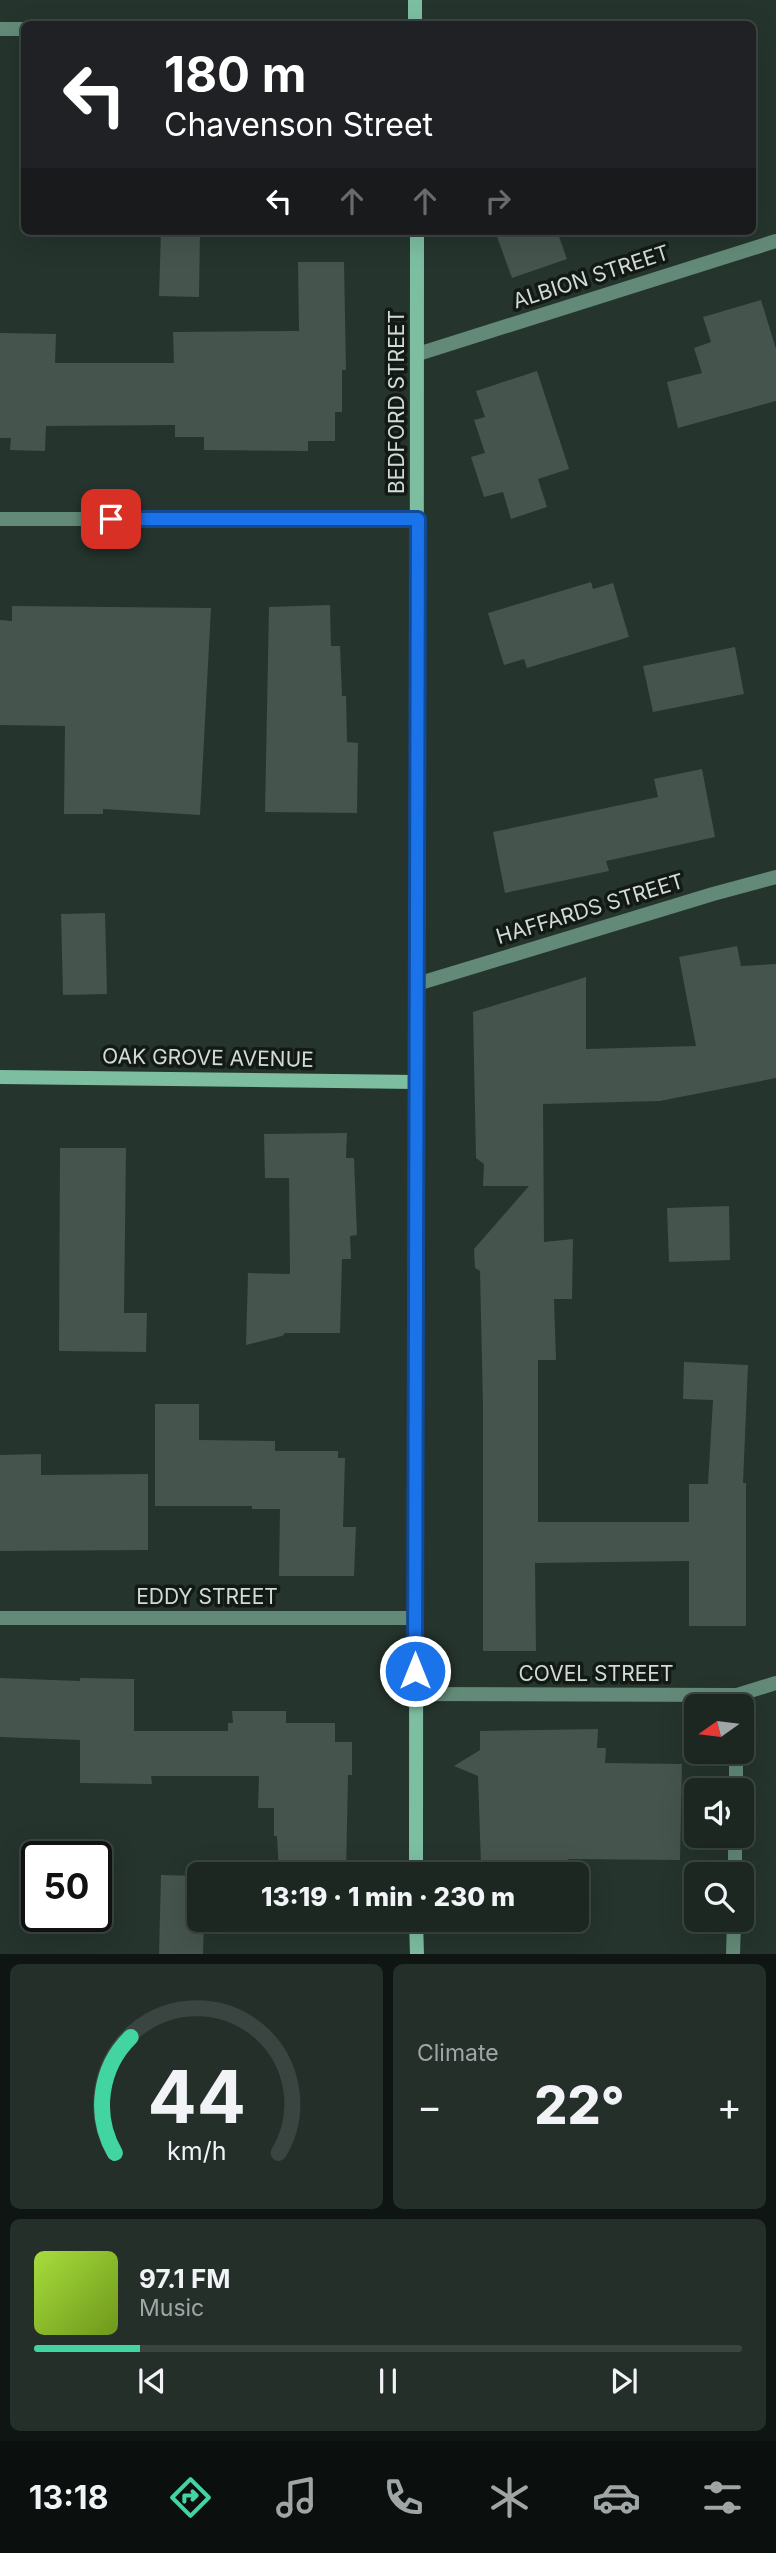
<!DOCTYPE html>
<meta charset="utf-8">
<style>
:root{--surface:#1c2722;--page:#252f2a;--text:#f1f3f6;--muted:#a0a5a5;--line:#3a4440;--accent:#42d4a1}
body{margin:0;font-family:Inter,sans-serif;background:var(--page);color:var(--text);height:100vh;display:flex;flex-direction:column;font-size:26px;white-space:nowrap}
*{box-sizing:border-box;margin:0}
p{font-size:23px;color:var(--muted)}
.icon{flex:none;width:38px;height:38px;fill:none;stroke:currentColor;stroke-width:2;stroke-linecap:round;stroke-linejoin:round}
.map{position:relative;height:1954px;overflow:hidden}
.drawer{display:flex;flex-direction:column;gap:10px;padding:10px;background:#0f1513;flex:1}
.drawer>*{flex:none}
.hud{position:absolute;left:21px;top:21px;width:735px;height:214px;border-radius:10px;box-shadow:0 7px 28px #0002,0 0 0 2px var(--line);background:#202124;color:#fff;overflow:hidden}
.needle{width:46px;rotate:256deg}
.controls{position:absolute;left:684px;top:1694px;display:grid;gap:14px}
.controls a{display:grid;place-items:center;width:70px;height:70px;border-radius:10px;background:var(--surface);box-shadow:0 7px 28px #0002,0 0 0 2px var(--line);font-size:35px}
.speed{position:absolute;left:21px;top:1841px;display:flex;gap:14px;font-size:35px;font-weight:700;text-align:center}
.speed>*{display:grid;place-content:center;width:91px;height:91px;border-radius:50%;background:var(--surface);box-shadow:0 7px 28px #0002,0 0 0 2px var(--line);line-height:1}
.speed .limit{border:4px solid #111;border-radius:10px;background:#fff;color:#111}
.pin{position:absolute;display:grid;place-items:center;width:60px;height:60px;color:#fff;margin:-30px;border-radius:14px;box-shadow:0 4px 10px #0006}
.me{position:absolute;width:77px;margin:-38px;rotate:0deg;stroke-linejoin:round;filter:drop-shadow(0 0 5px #0008)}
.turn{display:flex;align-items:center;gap:24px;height:147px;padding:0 28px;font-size:32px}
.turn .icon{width:91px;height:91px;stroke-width:2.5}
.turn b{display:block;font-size:49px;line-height:60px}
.lanes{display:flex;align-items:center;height:66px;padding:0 28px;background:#0003;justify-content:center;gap:35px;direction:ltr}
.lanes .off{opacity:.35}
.big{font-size:52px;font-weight:800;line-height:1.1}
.drawer .card{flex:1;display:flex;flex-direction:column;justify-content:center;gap:10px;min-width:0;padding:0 24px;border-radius:10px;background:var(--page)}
.drawer .dial{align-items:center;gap:0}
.dial svg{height:182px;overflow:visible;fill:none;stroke:var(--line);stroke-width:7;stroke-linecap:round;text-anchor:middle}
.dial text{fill:var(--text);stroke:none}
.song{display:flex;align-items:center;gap:21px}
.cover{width:84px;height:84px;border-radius:10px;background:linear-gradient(135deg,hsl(80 70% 55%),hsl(80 70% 35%))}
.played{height:7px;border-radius:4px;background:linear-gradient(90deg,var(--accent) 15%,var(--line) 15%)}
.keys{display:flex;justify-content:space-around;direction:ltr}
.heat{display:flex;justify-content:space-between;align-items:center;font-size:38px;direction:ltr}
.drawer .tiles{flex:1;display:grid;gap:10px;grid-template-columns:1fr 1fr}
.card:last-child{grid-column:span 2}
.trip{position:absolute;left:187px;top:1862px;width:402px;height:70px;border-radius:10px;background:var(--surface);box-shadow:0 7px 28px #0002,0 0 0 2px var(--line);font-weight:800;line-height:70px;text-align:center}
.tab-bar{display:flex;height:112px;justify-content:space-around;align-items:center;background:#0b100e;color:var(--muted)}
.tab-bar .icon{width:49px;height:49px}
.tab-bar .selected{color:var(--accent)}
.tab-bar b{font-size:32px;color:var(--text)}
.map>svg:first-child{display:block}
.building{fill:#45544d}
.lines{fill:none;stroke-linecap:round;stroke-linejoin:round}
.street{stroke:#638a78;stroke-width:14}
.secondary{stroke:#7dbea1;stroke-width:14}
.route-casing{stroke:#114b97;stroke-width:18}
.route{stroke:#1a73e8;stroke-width:12}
.labels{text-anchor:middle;stroke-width:7;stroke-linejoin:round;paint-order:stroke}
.street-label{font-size:21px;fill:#d2dbd6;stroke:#131a16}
</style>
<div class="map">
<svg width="776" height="1955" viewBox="0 0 776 1955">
<rect width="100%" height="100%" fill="#25342d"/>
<!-- building -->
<path class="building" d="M161,231H200L199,297L159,296Z
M495,231H557L567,259L512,278Z
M298,262H344L346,370H342V412H335V441H308V451L204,450V437H175V425L46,426L45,451L10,450L11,438H0V333L56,334L55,363H174L173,332L299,331Z
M761,300L776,349V401L678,428L667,382L702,373L694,348L711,342L703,317Z
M537,371L569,469L538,479L547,507L511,519L503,492L484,497L471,457L485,453L474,420L485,417L476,391Z
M591,582L593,589L613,583L629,637L527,668L524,659L504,665L488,613Z
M330,605L331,646H340L342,696H346L347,742L358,743L357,813L265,812L269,607Z
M12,606L211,608L200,815L103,809V814H64L65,726L0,725V620L12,621Z
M735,647L744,694L653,712L643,666Z
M702,769L715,837L606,861L609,871L505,893L493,832L658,797L654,779Z
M105,913L107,994L63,995L61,914Z
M737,946L741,966L776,964V1078L660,1101L543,1104L544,1242L573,1239L572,1299H554L556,1360H538V1522H689V1484H708L713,1400L683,1399L684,1362L748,1365L743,1483H746V1626H689V1561L535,1563L536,1651H483V1408L480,1271L475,1268L474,1249L529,1186H483L484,1164L476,1158L473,1012L586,977V1049L696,1046L679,957Z
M347,1133L346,1158H354L357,1235L350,1236L351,1259H342L340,1333H285L282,1336L246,1345L248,1273L290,1274L289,1178H265L264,1134Z
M60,1148H126L124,1313H147L146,1352L59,1351Z
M729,1206L730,1260L669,1262L667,1208Z
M155,1404H199V1440L275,1441V1451H338V1458H345L343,1527H356L354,1576H279L280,1509H252V1506H155Z
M41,1454V1475L148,1474V1550L0,1551V1455Z
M0,1678L80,1681V1678L134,1679V1731H228V1723H233L232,1711H286V1723H335V1742H352V1775H348L346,1874H279L277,1836H274V1808H258L259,1776H151L152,1784L80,1783V1740L0,1737Z
M598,1729L597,1748H606L605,1763L682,1764L680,1860L568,1859L567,1874H476V1865H481L478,1776L454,1766L480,1750V1731Z
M161,1875L200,1876V1920H204L203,1955H159Z
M476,1920H567V1923L476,1922Z"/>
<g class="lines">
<!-- street -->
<path class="street" d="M0,29H24
M418,354L776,241
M0,519H418
M417,984L713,894L776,877
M0,1618H415
M415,1694L737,1695L776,1683
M736,1790V1752
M735,1874V1836
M733,1955L734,1920"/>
<!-- secondary -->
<path class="secondary" d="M415,24V0
M0,1077L416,1082
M416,1874L417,231
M416,1920L417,1955"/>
</g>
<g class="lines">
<defs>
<path id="route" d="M111,519H418L415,1671"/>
</defs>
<!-- route casing -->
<use href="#route" class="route-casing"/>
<!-- route -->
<use href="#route" class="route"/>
</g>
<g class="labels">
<!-- street labels -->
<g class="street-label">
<text transform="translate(591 277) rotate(-18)" y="7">ALBION STREET</text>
<text transform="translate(397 402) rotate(-90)" y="7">BEDFORD STREET</text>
<text transform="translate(590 909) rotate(-17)" y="7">HAFFARDS STREET</text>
<text transform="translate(208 1058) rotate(1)" y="7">OAK GROVE AVENUE</text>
<text x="207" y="1604">EDDY STREET</text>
<text x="596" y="1681">COVEL STREET</text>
</g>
</g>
</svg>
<div class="controls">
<a><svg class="needle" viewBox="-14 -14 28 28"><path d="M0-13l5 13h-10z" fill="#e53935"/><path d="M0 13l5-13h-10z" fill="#a0a5a5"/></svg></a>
<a><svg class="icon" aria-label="sound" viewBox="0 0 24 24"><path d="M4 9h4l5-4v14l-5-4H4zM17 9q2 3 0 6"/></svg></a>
<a><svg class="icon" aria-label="search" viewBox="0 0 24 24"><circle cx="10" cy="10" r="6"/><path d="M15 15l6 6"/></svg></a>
</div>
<div class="speed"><div class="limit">50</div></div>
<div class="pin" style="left:111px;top:519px;background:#d93025"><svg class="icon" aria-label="arrive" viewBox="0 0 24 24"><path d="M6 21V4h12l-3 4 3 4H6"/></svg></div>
<svg class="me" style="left:415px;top:1671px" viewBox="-20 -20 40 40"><circle r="17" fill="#1a73e8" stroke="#fff" stroke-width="3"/><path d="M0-11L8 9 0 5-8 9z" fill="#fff"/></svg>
<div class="trip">13:19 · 1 min · 230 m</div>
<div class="hud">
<div class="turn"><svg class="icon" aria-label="left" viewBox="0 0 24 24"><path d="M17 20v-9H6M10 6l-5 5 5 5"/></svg><div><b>180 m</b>Chavenson Street</div></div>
<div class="lanes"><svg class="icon" aria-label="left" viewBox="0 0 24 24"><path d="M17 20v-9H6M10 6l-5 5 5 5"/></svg><svg class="icon off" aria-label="ahead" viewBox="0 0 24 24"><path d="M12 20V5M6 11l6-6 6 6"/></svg><svg class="icon off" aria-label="ahead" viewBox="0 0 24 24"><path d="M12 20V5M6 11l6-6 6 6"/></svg><svg class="icon off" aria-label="right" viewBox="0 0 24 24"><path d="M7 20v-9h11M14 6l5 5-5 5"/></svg></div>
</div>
</div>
<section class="drawer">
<div class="tiles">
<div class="card dial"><svg viewBox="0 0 100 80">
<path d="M14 69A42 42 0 1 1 86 69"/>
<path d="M14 69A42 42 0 0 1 21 18" stroke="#42d4a1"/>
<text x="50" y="56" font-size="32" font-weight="700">44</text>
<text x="50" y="72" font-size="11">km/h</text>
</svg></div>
<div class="card"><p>Climate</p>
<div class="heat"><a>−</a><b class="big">22°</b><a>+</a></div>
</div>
<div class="card">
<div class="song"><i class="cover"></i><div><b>97.1 FM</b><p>Music</p></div></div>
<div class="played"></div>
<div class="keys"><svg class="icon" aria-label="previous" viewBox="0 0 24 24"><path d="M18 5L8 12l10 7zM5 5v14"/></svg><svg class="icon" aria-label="pause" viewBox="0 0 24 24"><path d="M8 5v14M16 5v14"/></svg><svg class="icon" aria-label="next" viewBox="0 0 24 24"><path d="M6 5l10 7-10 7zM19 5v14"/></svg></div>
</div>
</div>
</section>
<nav class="tab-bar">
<b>13:18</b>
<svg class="icon selected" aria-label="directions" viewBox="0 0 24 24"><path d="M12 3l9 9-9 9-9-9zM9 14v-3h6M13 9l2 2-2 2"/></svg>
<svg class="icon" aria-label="music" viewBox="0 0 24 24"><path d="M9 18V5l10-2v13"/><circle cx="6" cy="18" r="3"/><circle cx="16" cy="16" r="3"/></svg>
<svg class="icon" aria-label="phone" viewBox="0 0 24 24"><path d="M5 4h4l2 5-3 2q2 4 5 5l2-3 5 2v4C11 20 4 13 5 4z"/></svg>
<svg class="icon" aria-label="climate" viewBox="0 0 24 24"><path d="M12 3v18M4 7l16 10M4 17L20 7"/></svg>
<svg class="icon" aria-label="car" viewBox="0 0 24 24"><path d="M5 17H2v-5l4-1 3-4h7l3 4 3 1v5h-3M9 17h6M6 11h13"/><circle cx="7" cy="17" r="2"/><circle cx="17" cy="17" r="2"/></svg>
<svg class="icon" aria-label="filters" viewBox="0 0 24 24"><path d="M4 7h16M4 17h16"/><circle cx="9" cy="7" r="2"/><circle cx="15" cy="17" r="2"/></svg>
</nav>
